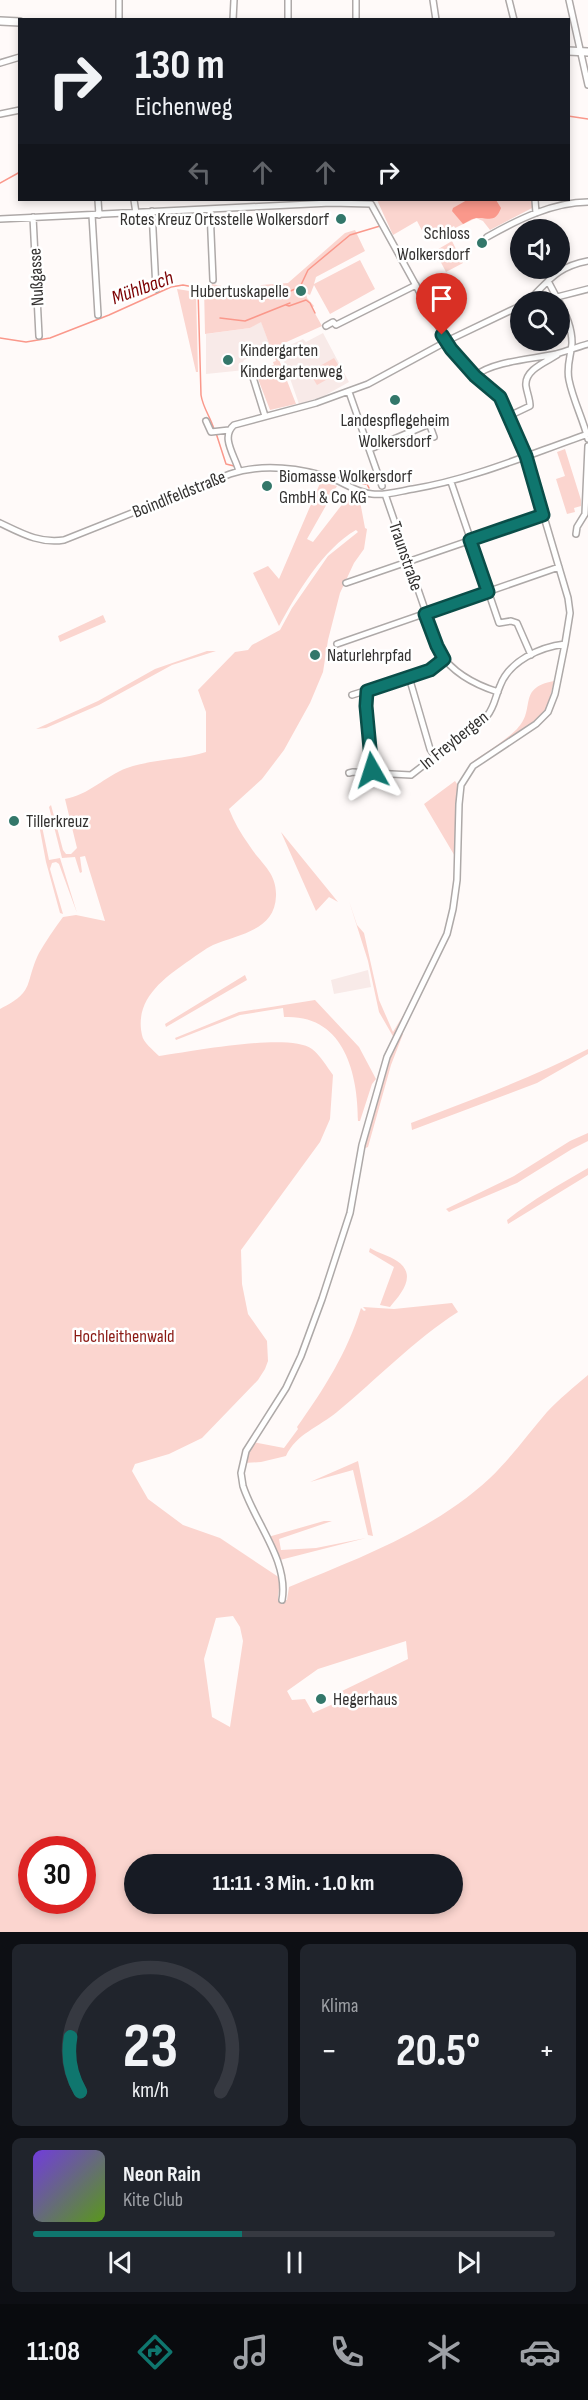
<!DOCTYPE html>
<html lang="de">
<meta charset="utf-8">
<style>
:root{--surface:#171b24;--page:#20242c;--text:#f1f3f6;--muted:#9ea1a6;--line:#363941;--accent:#0f766e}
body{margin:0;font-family:"Sofia Sans Condensed",sans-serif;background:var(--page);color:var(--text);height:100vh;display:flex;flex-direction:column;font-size:22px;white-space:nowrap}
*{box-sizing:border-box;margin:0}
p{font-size:20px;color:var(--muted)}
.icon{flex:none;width:33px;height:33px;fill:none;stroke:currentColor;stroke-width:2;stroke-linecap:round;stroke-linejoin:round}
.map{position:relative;height:1932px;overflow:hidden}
.side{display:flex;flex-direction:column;gap:12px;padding:12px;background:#0d0f14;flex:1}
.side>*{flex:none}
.guide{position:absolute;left:18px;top:18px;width:552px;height:183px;border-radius:0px;box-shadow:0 3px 9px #0003;background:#171b24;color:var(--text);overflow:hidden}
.tools{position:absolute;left:510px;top:219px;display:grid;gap:12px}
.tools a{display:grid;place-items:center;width:60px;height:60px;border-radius:50%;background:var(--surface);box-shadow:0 3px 9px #0003;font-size:30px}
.speed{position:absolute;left:18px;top:1836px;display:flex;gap:12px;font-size:30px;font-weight:700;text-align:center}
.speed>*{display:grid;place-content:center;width:78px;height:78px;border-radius:50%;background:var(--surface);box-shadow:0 3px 9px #0003;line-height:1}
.speed .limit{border:9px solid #d22;background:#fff;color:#111}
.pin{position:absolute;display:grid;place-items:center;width:51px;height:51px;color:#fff;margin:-62px -26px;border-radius:50% 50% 50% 0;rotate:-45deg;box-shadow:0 0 6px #0007}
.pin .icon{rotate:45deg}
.me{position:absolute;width:66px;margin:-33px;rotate:354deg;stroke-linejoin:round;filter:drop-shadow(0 0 4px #0008)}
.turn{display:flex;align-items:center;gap:21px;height:126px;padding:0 18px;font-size:27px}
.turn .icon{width:78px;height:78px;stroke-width:2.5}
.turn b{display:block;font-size:42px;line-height:51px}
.lanes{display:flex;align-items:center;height:57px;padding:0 18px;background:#0003;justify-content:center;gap:30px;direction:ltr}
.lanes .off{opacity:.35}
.big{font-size:45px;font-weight:700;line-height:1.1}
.side .card{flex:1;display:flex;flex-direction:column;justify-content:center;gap:9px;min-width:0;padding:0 21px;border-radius:9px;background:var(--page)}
.side .dial{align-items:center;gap:0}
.dial svg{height:156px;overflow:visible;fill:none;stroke:var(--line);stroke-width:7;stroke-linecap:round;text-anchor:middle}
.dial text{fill:var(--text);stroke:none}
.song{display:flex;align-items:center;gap:18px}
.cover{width:72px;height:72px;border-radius:9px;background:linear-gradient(135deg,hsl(260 70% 55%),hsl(90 70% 35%))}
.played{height:6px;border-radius:3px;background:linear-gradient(90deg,var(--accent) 40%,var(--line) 40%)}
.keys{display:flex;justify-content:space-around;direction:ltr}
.heat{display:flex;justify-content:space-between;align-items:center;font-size:33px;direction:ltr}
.side .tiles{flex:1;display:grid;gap:12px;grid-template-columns:1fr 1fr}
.card:last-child{grid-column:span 2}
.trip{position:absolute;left:124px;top:1854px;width:339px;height:60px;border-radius:30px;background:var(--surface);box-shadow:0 3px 9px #0003;font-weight:700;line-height:60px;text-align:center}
.tab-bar{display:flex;height:96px;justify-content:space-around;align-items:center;background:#090b0e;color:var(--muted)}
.tab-bar .icon{width:42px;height:42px}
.tab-bar .on{color:var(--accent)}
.tab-bar b{font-size:27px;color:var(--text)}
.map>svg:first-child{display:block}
.built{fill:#f8eae8}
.green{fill:#fbd5cf;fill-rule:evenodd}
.water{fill:#fa988b}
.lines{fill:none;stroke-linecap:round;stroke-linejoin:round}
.stream{stroke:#fa988b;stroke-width:1.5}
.minor-casing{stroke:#aea9a8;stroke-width:8}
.major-casing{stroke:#aea9a8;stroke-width:10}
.minor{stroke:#fff;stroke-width:5}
.major{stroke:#fff;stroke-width:7}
.route-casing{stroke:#0a4d48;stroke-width:15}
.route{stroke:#0f766e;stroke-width:10}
.poi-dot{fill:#33776a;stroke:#fff;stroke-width:2}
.labels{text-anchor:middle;stroke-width:5;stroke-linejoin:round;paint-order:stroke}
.poi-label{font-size:18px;fill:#343231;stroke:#fff;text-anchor:start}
.street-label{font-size:18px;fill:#343231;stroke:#fff}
.park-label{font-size:18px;fill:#8a1812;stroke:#fff}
.water-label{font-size:20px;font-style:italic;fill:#7b0002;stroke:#fff}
</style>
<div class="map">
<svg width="588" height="1932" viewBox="0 0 588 1932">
<rect width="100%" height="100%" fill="#fffaf9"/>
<!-- built -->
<path class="built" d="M261,321L271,349L244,360L241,366L245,370L206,374V334L250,328Z
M323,333L349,382L324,396L299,404L280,350L303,339L306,342Z
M368,970L371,987L334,994L331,980Z"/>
<!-- green -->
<path class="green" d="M377,200H534V207L490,230L483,221L476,218L455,228L454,226L427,240L417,221L393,235Z
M355,230L365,251L316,277L314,284L360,260L375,289L330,314L314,285L310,295L306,293L307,298L314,306L312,308L322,326L271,349L261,322L250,328L205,334L204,287L212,284L256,293L261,285L288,283L345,233Z
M452,241L463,263L446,272L435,251Z
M177,289L196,292L198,372H196Z
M276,352L296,404L270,410L255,371L274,365L273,362L276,361L273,353Z
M334,358L342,371L317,385L309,372Z
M565,449L581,500V506L574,508L575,512L567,514L556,479L565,476L557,452Z
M321,481L337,486L307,539L313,542L351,493L359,496L365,528L367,529L364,549L354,563L340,593L328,640L323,672L310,703L284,750L262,779L229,809C234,822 241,834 249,845C260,863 277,872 276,896C275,931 238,934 213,945C205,949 197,955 190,960C164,978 134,999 142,1035C143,1042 153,1050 159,1056C189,1052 289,1032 312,1049C320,1055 327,1067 333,1075L330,1119L320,1142L241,1250L242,1284L248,1314L267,1341L268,1361L265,1369L258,1380L202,1438L169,1454L135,1464L132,1471L148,1499L183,1525L220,1538L280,1578L278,1599L287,1600L289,1587C359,1558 433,1531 490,1478C511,1458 528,1434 547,1412C559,1399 574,1387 588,1375V1932H0V1009C36,991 24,984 39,953C46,941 54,929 63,917L76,915L105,921L85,856L80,857L82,872L80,873L75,857L62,858L49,807L51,805L63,850L66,854H71L77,848L65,799C89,795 105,776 127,768C153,759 180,760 206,752V712L198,690L235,652L248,650L252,645L280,630L292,608L328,556L358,532L356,530C323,549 297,593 279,626L253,573L268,566L279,579ZM233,1616L240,1627L243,1641L230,1727L212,1717L204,1659L216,1618ZM406,1641L408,1659L342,1691L340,1701L313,1713L305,1699L292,1700L287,1691L318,1669ZM32,1850H82V1900H32ZM135,1864H453V1904H135Z
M103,615L106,622L60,642L58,636Z
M207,651H216L172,665L99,705L46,728L36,729L98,701L155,669Z
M554,681L546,712L535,723L472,765L471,763C486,752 504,742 517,729C537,709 516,688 554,681Z
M455,781L459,787L456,858L424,804Z
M39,812L49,860L60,858L77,913L59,864L56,862L52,863L50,869L63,914L60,913L46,862L37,814Z
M281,832L338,902L329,897L316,911Z
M349,901L357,925L364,933L379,1000L393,1032L413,999L394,1038L379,1012L368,961Z
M245,975L247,980L166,1027L165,1024Z
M315,1000L359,1047L376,1079L372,1084L360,1121H358C358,1073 344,1014 284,1017L283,1008L240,1015L176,1040L175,1038L239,1012Z
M401,1033L403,1034L391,1065L368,1147L363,1149L386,1064Z
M588,1049V1054L537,1083L412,1130L411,1123C471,1100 531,1078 588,1049Z
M588,1133V1141L572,1149L517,1183L449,1212L446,1209L514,1176L570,1141Z
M588,1168V1175L508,1224L507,1220C532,1200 560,1184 588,1168Z
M370,1248C378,1253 390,1256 397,1261C418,1275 401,1294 390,1307L380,1305L394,1267L369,1252Z
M452,1303L458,1312C414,1340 377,1379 337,1412C319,1427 296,1434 286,1456L261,1462L244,1463L253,1442L284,1448L298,1429L297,1427C324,1389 347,1353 361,1308L364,1311L366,1310L363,1307L394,1309Z
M358,1461L373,1536L368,1535L353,1470L310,1482Z
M324,1521H332L279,1539L281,1550L316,1548L366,1538L280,1560L268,1537Z"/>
<!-- water -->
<path class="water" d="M467,200H496L501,208C495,224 488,217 477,218C473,218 467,222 463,224L452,211L453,208Z"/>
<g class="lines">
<!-- stream -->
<path class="stream" d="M568,116L588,119
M0,183L20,172
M198,290L201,395C203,408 210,416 214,429
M286,305L289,306L306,300L310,303L315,313
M220,318L245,321L290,303
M0,338L26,342L50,338L109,315L171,287L183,285L251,298L288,292L300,287L308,270L350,235L380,226
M216,433L226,464L234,466
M363,484H367L369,488"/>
<defs>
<path id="minor" d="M433,0L436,20
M509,0L514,20
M569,0L588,85
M119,20V0
M233,20L234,0
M288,20V0
M356,20V0
M0,63L20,57
M0,114L20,110
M98,200L99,215
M134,200L136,213
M535,200L536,213
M210,210L213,280
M152,211L156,289
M92,215L98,315
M33,217L39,336
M0,219L331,203L371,204L451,349L475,376L500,397L526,456L568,598L570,613L565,644L555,694L548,712L536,724L473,766L461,785L459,804L457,880L453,909L447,934L387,1057L362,1145L350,1213L322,1299L301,1356L286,1388L246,1451L241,1473L243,1486C255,1523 289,1561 282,1600
M487,237C517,220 553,202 588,202
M548,281L558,300
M557,297L588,289
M527,302C549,281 556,267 588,261
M560,303C566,315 572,328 572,343C571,356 566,366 569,380C573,400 583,419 588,439
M326,326L333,322L336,325L416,285
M560,327L570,328
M251,371L265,416
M475,376C493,361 534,359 556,354C567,351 577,347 588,344
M349,392L382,486
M509,416L530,406C530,399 527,393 526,386C524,370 546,362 557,355
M206,421L211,432L229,430
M370,449L427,425L430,426L434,437
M239,471C235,456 220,437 234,425L316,403L368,384L451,339L520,306
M451,482L499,623L511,621L517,623L531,655
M385,494L440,653C453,673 476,685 498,692
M0,523C21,533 40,544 64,540L230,474C262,463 302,468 334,479C346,484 358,493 372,494C385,496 400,491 413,489C473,479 530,454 588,434
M576,534L577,527L585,514L588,446
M346,583L544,515
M337,644L559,567
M409,677L430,749L434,755
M367,691L365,698C366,713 366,763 374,773
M352,695L425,672L444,659
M349,773L353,772L411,775L487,716C495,706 495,697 500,686C509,661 540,647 565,644"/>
<path id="major" d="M0,21L20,22
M568,51L588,52"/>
</defs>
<!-- minor casing -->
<use href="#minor" class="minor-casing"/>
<!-- major casing -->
<use href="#major" class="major-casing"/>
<!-- minor -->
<use href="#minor" class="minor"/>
<!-- major -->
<use href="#major" class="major"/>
</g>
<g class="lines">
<defs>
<path id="route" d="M372,770L366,706L367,691L430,670L444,659L437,646L425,614L488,592L470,540L543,515L526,456L500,397L475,376L451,349L442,335"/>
</defs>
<!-- route casing -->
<use href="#route" class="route-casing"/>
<!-- route -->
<use href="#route" class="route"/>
</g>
<!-- markers -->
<g class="poi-dot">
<circle cx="341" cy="219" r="6"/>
<circle cx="482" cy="243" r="6"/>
<circle cx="301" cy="291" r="6"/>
<circle cx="228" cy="360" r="6"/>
<circle cx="395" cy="400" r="6"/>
<circle cx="267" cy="486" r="6"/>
<circle cx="315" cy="655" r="6"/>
<circle cx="14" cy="821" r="6"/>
<circle cx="321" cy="1699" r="6"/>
</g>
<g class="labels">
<!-- poi labels -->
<g class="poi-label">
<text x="329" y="225" text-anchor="end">Rotes Kreuz Ortsstelle Wolkersdorf</text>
<text x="470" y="239" text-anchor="end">Schloss<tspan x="470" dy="21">Wolkersdorf</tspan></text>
<text x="289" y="297" text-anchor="end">Hubertuskapelle</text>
<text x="240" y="356">Kindergarten<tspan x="240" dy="21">Kindergartenweg</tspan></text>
<text x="395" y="426" text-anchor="middle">Landespflegeheim<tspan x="395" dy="21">Wolkersdorf</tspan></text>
<text x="279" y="482">Biomasse Wolkersdorf<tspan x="279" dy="21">GmbH &amp; Co KG</tspan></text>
<text x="327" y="661">Naturlehrpfad</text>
<text x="26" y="827">Tillerkreuz</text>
<text x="333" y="1705">Hegerhaus</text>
</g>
<!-- street labels -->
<g class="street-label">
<text transform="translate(36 277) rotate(-93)" y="6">Nußgasse</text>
<text transform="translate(179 494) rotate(-22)" y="6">Boindlfeldstraße</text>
<text transform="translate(406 556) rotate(71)" y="6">Traunstraße</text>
<text transform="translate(454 740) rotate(-39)" y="6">In Freybergen</text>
</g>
<!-- park labels -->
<g class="park-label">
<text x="124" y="1342">Hochleithenwald</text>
</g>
<!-- water labels -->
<g class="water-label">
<text transform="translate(142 287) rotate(-20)" y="7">Mühlbach</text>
</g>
</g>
</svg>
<div class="tools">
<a><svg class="icon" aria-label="sound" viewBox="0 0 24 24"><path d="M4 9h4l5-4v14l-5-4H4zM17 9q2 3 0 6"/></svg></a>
<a><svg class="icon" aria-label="search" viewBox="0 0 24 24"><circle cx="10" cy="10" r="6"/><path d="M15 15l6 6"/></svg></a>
</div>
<div class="speed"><div class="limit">30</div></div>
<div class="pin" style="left:442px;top:335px;background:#d93025"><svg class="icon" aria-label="arrive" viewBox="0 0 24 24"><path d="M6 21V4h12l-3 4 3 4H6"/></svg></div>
<svg class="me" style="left:372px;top:770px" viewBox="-20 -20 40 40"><path d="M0-17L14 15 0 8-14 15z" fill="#0f766e" stroke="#fff" stroke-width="4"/></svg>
<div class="trip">11:11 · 3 Min. · 1.0 km</div>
<div class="guide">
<div class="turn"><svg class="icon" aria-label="right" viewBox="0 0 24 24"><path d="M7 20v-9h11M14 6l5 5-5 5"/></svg><div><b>130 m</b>Eichenweg</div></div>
<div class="lanes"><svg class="icon off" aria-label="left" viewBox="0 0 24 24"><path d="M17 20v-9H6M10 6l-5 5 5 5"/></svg><svg class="icon off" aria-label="ahead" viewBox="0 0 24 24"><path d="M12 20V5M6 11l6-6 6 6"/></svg><svg class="icon off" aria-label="ahead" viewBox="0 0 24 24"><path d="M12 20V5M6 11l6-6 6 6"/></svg><svg class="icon" aria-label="right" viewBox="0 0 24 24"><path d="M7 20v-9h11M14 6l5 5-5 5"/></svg></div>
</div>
</div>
<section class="side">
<div class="tiles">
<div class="card dial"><svg viewBox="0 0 100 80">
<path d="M14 69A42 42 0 1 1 86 69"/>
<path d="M14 69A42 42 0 0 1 9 41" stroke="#0f766e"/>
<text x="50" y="56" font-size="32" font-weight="700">23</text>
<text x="50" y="72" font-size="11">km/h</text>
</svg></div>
<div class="card"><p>Klima</p>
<div class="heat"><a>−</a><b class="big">20.5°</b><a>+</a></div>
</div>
<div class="card">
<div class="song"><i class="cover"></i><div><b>Neon Rain</b><p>Kite Club</p></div></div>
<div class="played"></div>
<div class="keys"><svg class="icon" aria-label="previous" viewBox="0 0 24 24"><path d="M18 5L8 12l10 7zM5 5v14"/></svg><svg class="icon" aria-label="pause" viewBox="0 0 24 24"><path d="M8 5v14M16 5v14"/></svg><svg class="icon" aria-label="next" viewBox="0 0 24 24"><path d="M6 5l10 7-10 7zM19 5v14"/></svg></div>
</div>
</div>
</section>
<nav class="tab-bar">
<b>11:08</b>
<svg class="icon on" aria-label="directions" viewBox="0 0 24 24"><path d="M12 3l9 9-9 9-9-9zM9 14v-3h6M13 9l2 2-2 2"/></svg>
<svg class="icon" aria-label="music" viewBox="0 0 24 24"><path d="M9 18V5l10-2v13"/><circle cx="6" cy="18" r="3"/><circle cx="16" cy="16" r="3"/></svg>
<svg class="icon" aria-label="phone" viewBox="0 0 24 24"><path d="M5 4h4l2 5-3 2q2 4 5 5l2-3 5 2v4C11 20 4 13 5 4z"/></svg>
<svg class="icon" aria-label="climate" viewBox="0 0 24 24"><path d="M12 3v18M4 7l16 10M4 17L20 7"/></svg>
<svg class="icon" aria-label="car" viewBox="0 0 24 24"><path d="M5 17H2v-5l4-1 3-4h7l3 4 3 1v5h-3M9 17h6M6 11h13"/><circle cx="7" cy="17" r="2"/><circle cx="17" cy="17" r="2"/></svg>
</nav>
